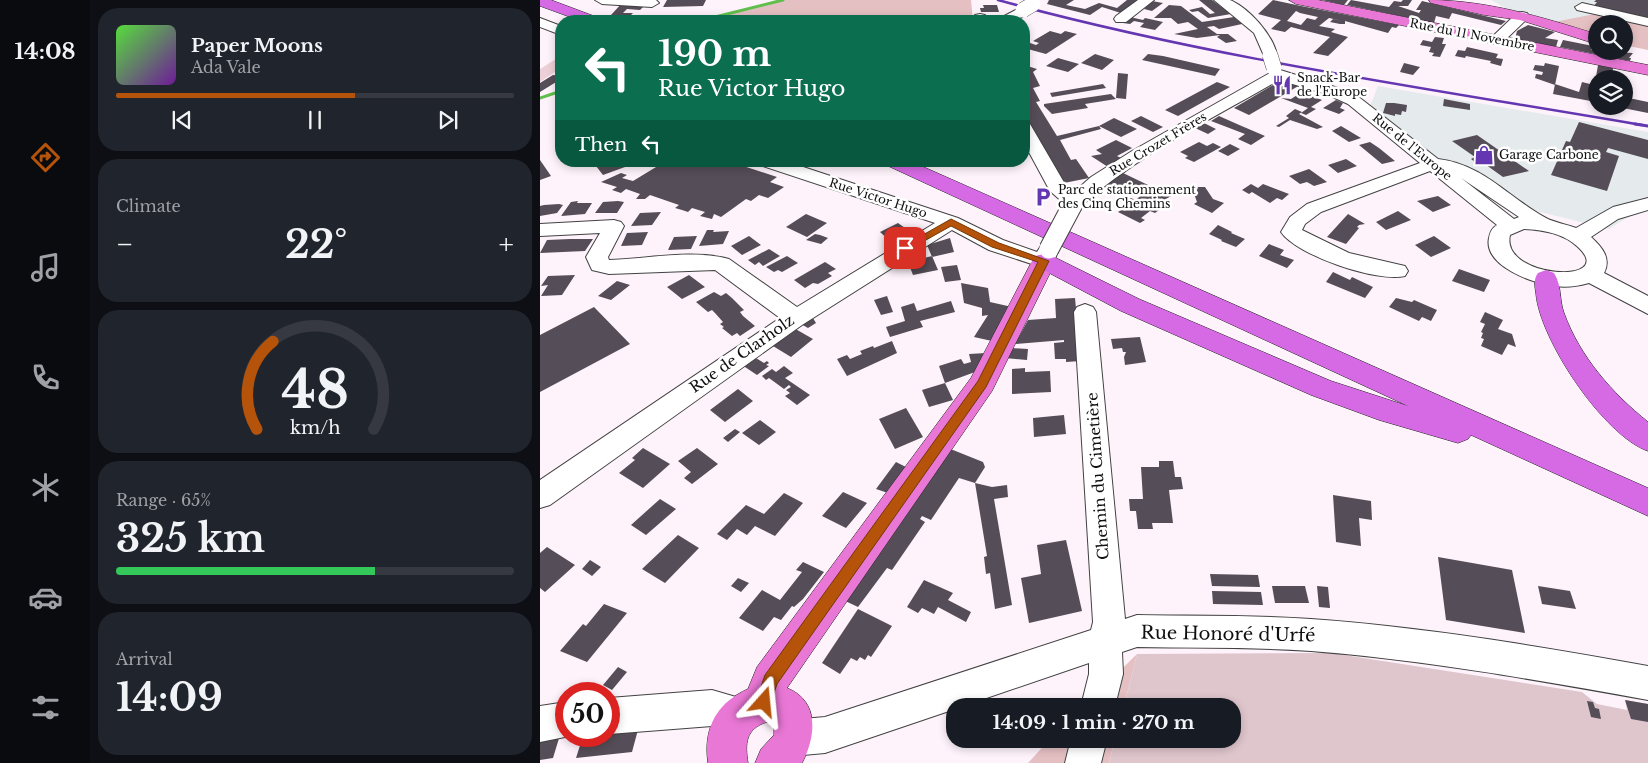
<!DOCTYPE html>
<meta charset="utf-8">
<style>
:root{--surface:#171b24;--page:#20242c;--text:#f1f3f6;--muted:#9ea1a6;--line:#363941;--accent:#b45309}
body{margin:0;font-family:"Libre Baskerville",serif;background:var(--page);color:var(--text);height:100vh;display:flex;flex-direction:column;font-size:19px;white-space:nowrap}
*{box-sizing:border-box;margin:0}
p{font-size:16px;color:var(--muted)}
.icon{flex:none;width:28px;height:28px;fill:none;stroke:currentColor;stroke-width:2;stroke-linecap:round;stroke-linejoin:round}
.map{position:relative;flex:1;overflow:hidden}
.details{display:flex;flex-direction:column;gap:8px;padding:8px;background:#0d0f14;width:450px}
.details>*{flex:none}
.banner{position:absolute;left:15px;top:15px;width:475px;height:152px;border-radius:20px;box-shadow:0 2px 8px #0003;background:#0b6e4f;color:#fff;overflow:hidden}
.tools{position:absolute;left:1048px;top:15px;display:grid;gap:10px}
.tools a{display:grid;place-items:center;width:45px;height:45px;border-radius:50%;background:var(--surface);box-shadow:0 2px 8px #0003;font-size:25px}
.speed{position:absolute;left:15px;top:682px;display:flex;gap:10px;font-size:25px;font-weight:700;text-align:center}
.speed>*{display:grid;place-content:center;width:65px;height:65px;border-radius:50%;background:var(--surface);box-shadow:0 2px 8px #0003;line-height:1}
.speed .limit{border:8px solid #d22;background:#fff;color:#111}
.pin{position:absolute;display:grid;place-items:center;width:42px;height:42px;color:#fff;margin:-21px;border-radius:10px;box-shadow:0 2px 8px #0006}
.me{position:absolute;width:55px;margin:-28px;rotate:18deg;stroke-linejoin:round;filter:drop-shadow(0 0 4px #0008)}
.turn{display:flex;align-items:center;gap:18px;height:105px;padding:0 20px;font-size:22px}
.turn .icon{width:65px;height:65px;stroke-width:2.5}
.turn b{display:block;font-size:35px;line-height:42px}
.then{display:flex;align-items:center;height:48px;padding:0 20px;background:#0003;gap:10px;font-size:19px}
.big{font-size:38px;font-weight:700;line-height:1.1}
.details .card{flex:1;display:flex;flex-direction:column;justify-content:center;gap:8px;min-width:0;padding:0 18px;border-radius:20px;background:var(--page)}
.details .dial{align-items:center;gap:0}
.dial svg{height:130px;overflow:visible;fill:none;stroke:var(--line);stroke-width:7;stroke-linecap:round;text-anchor:middle}
.dial text{fill:var(--text);stroke:none}
.song{display:flex;align-items:center;gap:15px}
.cover{width:60px;height:60px;border-radius:8px;background:linear-gradient(135deg,hsl(110 70% 55%),hsl(280 70% 35%))}
.played{height:5px;border-radius:2px;background:linear-gradient(90deg,var(--accent) 60%,var(--line) 60%)}
.keys{display:flex;justify-content:space-around;direction:ltr}
.heat{display:flex;justify-content:space-between;align-items:center;font-size:28px;direction:ltr}
.charge{height:8px;border-radius:4px;background:linear-gradient(90deg,#34c759 65%,var(--line) 0)}
.trip{position:absolute;left:406px;top:698px;width:295px;height:50px;border-radius:20px;background:var(--surface);box-shadow:0 2px 8px #0003;font-weight:700;line-height:50px;text-align:center}
main{display:flex;flex:1;min-height:0}
.tab-bar{display:flex;flex-direction:column;width:90px;justify-content:space-around;align-items:center;background:#090b0e;color:var(--muted)}
.tab-bar .icon{width:35px;height:35px}
.tab-bar .on{color:var(--accent)}
.tab-bar b{font-size:22px;color:var(--text)}
.map>svg:first-child{display:block}
.industrial{fill:#e5eaed}
.green{fill:#e5c0c3}
.cemetery{fill:#dfc5cc}
.pitch{fill:#edd0d7}
.lines{fill:none;stroke-linecap:round;stroke-linejoin:round}
.stream{stroke:#60bf4c;stroke-width:3}
.building{fill:#554d57;fill-rule:evenodd}
.minor-casing{stroke:#424242;stroke-width:2}
.major-casing{stroke:#202020;stroke-width:1}
.highway-casing{stroke:#202020;stroke-width:1}
.minor{fill:#fff;fill-rule:evenodd}
.major{fill:#e977d5;fill-rule:evenodd}
.highway{fill:#d66ae4;fill-rule:evenodd}
.rail-far1{stroke:#6436b1;stroke-width:2.5}
.rail{stroke:#6436b1;stroke-width:3}
.minor-bridge-far1-casing{stroke:#424242;stroke-width:16;stroke-linecap:butt}
.minor-bridge-casing{stroke:#424242;stroke-width:21;stroke-linecap:butt}
.minor-bridge-far1{stroke:#fff;stroke-width:15}
.minor-bridge{stroke:#fff;stroke-width:19}
.route{fill:#b45309;stroke:#753606}
.labels{text-anchor:middle;stroke-width:5;stroke-linejoin:round;paint-order:stroke}
.far-street-label{font-size:12px;fill:#0f0f0f;stroke:#fff}
.far-poi-label{font-size:12px;fill:#0f0f0f;stroke:#fff;text-anchor:start}
.street-label{font-size:15px;fill:#0f0f0f;stroke:#fff}
.near-street-label{font-size:18px;fill:#0f0f0f;stroke:#fff}
</style>
<main>
<nav class="tab-bar">
<b>14:08</b>
<svg class="icon on" aria-label="directions" viewBox="0 0 24 24"><path d="M12 3l9 9-9 9-9-9zM9 14v-3h6M13 9l2 2-2 2"/></svg>
<svg class="icon" aria-label="music" viewBox="0 0 24 24"><path d="M9 18V5l10-2v13"/><circle cx="6" cy="18" r="3"/><circle cx="16" cy="16" r="3"/></svg>
<svg class="icon" aria-label="phone" viewBox="0 0 24 24"><path d="M5 4h4l2 5-3 2q2 4 5 5l2-3 5 2v4C11 20 4 13 5 4z"/></svg>
<svg class="icon" aria-label="climate" viewBox="0 0 24 24"><path d="M12 3v18M4 7l16 10M4 17L20 7"/></svg>
<svg class="icon" aria-label="car" viewBox="0 0 24 24"><path d="M5 17H2v-5l4-1 3-4h7l3 4 3 1v5h-3M9 17h6M6 11h13"/><circle cx="7" cy="17" r="2"/><circle cx="17" cy="17" r="2"/></svg>
<svg class="icon" aria-label="filters" viewBox="0 0 24 24"><path d="M4 7h16M4 17h16"/><circle cx="9" cy="7" r="2"/><circle cx="15" cy="17" r="2"/></svg>
</nav>
<section class="details">
<div class="card">
<div class="song"><i class="cover"></i><div><b>Paper Moons</b><p>Ada Vale</p></div></div>
<div class="played"></div>
<div class="keys"><svg class="icon" aria-label="previous" viewBox="0 0 24 24"><path d="M18 5L8 12l10 7zM5 5v14"/></svg><svg class="icon" aria-label="pause" viewBox="0 0 24 24"><path d="M8 5v14M16 5v14"/></svg><svg class="icon" aria-label="next" viewBox="0 0 24 24"><path d="M6 5l10 7-10 7zM19 5v14"/></svg></div>
</div>
<div class="card"><p>Climate</p>
<div class="heat"><a>−</a><b class="big">22°</b><a>+</a></div>
</div>
<div class="card dial"><svg viewBox="0 0 100 80">
<path d="M14 69A42 42 0 1 1 86 69"/>
<path d="M14 69A42 42 0 0 1 24 15" stroke="#b45309"/>
<text x="50" y="56" font-size="32" font-weight="700">48</text>
<text x="50" y="72" font-size="11">km/h</text>
</svg></div>
<div class="card"><p>Range · 65%</p><b class="big">325 km</b><div class="charge"></div></div>
<div class="card"><p>Arrival</p><b class="big">14:09</b></div>
</section>
<div class="map">
<svg width="1108" height="763" viewBox="0 0 1108 763">
<rect width="100%" height="100%" fill="#fef3fb"/>
<!-- industrial -->
<path class="industrial" d="M951,0H1108V50L1084,43V24H1056V35L971,11Z
M838,86L1108,132V209H1101L1069,229L992,210L927,168L895,158L830,106Z"/>
<!-- green -->
<path class="green" d="M237,0H431L433,21H163L221,6Z
M1060,13L1108,24V50L1084,45V24H1056V36L1014,22Z
M597,654L584,706H544Z
M510,739H575L569,763H488Z"/>
<!-- cemetery -->
<path class="cemetery" d="M791,653L1042,692L1057,704L1087,710L1085,700L1108,704V763H569L575,739H692V706H584L597,654Z"/>
<!-- pitch -->
<path class="pitch" d="M19,57H21V68L0,82V69Z"/>
<g class="lines">
<!-- stream -->
<path class="stream" d="M159,21L243,0
M0,98L21,91"/>
</g>
<!-- building -->
<path class="building" d="M127,0H166L163,6L123,7Z
M509,0H534L526,5L545,9L559,3L577,8L587,0H603L584,14L562,7L550,15L507,4Z
M659,0H672L691,14L668,18L658,11L652,12L649,10L662,7L670,14L675,13Z
M733,0L761,6L859,25L856,28L852,27L848,33L805,21V24H800L790,22L793,19L803,21L789,18L779,26L795,29L791,32L808,37L788,56L773,53L790,37L751,27L745,32L731,29L741,20L718,14ZM756,11L760,13L778,17L775,20L767,18L761,25L747,21Z
M782,0H808L804,5Z
M811,0L849,7L854,1L861,2L863,0H872L868,6H858L879,13L881,10H876L882,1L966,21L961,25L912,13L909,19L896,16L894,23L807,5Z
M1056,0H1108V18L1053,7L1057,2H1054Z
M612,1L623,3L612,11L604,9Z
M82,3L106,4L100,10L87,9L83,13H93L90,16L71,15Z
M443,5H457L459,12H441L440,8H444Z
M629,5L641,6L662,22L694,17L702,24L679,29L674,26L667,27L677,34H688L697,41L686,43L677,37L680,35L657,38L634,34L658,29L648,22L638,24L631,18H614Z
M590,17L603,20L605,18L623,22L615,30L600,27L604,23L594,21L590,24L583,23Z
M988,25L1015,32L1005,38L1018,40L1016,47L975,39L977,31Z
M510,31L521,34L525,31L537,34L506,54L484,48V41L496,45L499,43L493,41Z
M895,37L904,38L902,44H906L900,57L892,56L894,53L889,52L891,47L880,45L883,40L892,42Z
M1023,40L1053,46L1051,50H1053L1054,43H1056V51L1093,53L1089,58H1091L1090,61L1020,47Z
M927,47L958,54L956,58L963,59L961,66L950,63L951,61L926,56L925,58L915,56L918,50L925,51Z
M555,54L574,60L562,70L541,63Z
M608,54L623,56L680,69L675,76L602,60Z
M518,58L539,64L528,72L506,66Z
M864,63L880,67L873,75L860,72Z
M1005,63L1019,66L1015,85L995,78L996,74L1002,75L1003,72L993,70L995,65L1004,66Z
M484,65L497,69L493,72L500,86L493,88L500,101L496,102L517,136L559,126L561,129L520,140L531,160L536,159L549,178L524,183L484,113Z
M1058,65L1073,68L1072,79L1056,77Z
M578,73L588,74L586,99L576,98Z
M13,75L21,76V79L0,92V83Z
M743,81L760,85L709,115L694,108L738,82Z
M677,82L690,87L638,116L625,110Z
M1042,82L1054,85L1053,92L1056,93V102L1013,94L1015,84L1039,92Z
M563,84L566,88L512,97L510,93Z
M762,92L782,100L771,107L776,109L766,115L761,113L768,108L741,98L751,99Z
M571,94L576,99L545,104L548,108L512,114L504,106V104Z
M1084,97L1108,102V113L1078,107L1084,106Z
M904,99L930,104V110L903,106Z
M796,100L803,103L800,108L805,110L799,114L783,108Z
M846,103H854L867,105L866,112L862,111L861,115L855,114V116L843,113Z
M755,109L762,112L759,114L783,127L777,129L750,120L739,127L736,126L749,118L746,116Z
M601,116L623,127L613,132L591,121Z
M679,116L697,124L725,136L711,145L698,139L705,134L671,121Z
M574,118L597,129L581,137L559,126Z
M662,122L676,129L668,134L653,127Z
M1039,122L1108,140V159L1068,148L1066,152L1079,156L1067,191L1011,175L1026,141L1030,142Z
M801,126L821,138L809,142L792,131Z
M937,135L989,171L963,177L942,162H935L931,159L935,157L912,141Z
M576,140L592,148L577,156L583,159L568,167L551,156L562,154L556,150Z
M659,142L667,146L673,143L681,147L654,162L645,158L648,156L640,152Z
M830,142L839,148L855,161L842,164L819,145Z
M690,144L700,149L688,156L678,151Z
M806,159L817,166L798,173L788,165Z
M0,160L11,176L0,180Z
M69,161H95L96,163L63,175L56,166Z
M126,161H188L237,177L230,182L244,187L228,198L219,195L211,201L206,199L181,217L174,214L172,219L160,216L165,212L152,208L148,212L142,210L135,208L139,205L110,195L105,199H96L100,194L86,189L81,193L72,190L77,187L61,182L81,173L87,175L82,178L93,181Z
M769,169L783,179L787,182L774,186L767,182L760,184L749,176Z
M583,173L631,196L623,201L628,203L615,213L610,211L601,218L605,220L600,223L578,212L590,204L585,201L591,198L595,200L605,193L597,189L587,194L562,186Z
M711,184L718,188L723,184L749,194L742,200L737,198L730,203L712,192L709,194L702,190Z
M656,187H665L673,199L684,203L672,213L654,204L657,202L653,191H657Z
M898,196L911,205L893,212L877,201Z
M38,201L37,203H52L45,214L21,216L31,202Z
M63,202L78,201L84,202L77,213H55Z
M4,205L19,204L23,205L17,213L0,216V206Z
M858,211L871,220L846,230L836,222Z
M121,212L112,225L91,226L100,213Z
M266,214L287,223L267,237L246,227Z
M808,214L825,224L819,225L817,227L819,228L806,244L787,237Z
M358,223L365,228L349,240L340,232Z
M678,225L692,232L691,233L705,239L696,247L681,241L682,240L669,234Z
M167,230H174L173,232L189,231L183,244L159,246Z
M108,232L102,245L81,246L87,233Z
M275,234L280,235L288,238L281,244L266,240Z
M157,236L151,249L128,250L134,237Z
M209,236L221,245L202,255L191,246Z
M894,236L911,248L891,257L875,245Z
M410,238L414,252L392,257L387,245Z
M30,239H53L45,251L0,253L7,240Z
M729,244L744,250L740,255L754,260L747,268L719,256Z
M229,249L240,256L223,266L219,262L215,265L208,260Z
M247,256L258,263L242,272L238,270L234,272L226,267Z
M392,256L398,270L373,275L368,262Z
M285,262L296,269L288,273L292,276L278,284L273,283L265,288L254,280Z
M417,265L421,280L405,282L401,267Z
M919,269L950,280L944,292L912,281Z
M793,272L810,280L812,277L833,287L825,298L786,282Z
M35,275L22,295L1,296L8,285L1,286L8,276Z
M149,275L165,287L142,299L127,287Z
M77,281L90,285L71,300L58,296Z
M421,283L448,288L450,302L472,307L452,341L434,337L448,315L442,316V308L424,303Z
M174,292L181,296L186,293L192,298L204,310L200,312L203,316L215,326L200,336L197,333L192,336L182,328L184,327L180,324L183,322L175,313L172,310L168,312L156,302Z
M347,296L353,312L341,315L334,300Z
M535,298L541,361L526,362V359H515L514,343L524,342V340L475,344L488,320L516,318L515,299Z
M856,298L872,302L874,300L897,310L891,321L882,317L879,321L849,307Z
M411,301L415,312L380,321L383,327L350,337L346,327L365,321L361,307L374,303L377,311Z
M54,307L90,344L0,392V335Z
M945,312L963,320L958,329L972,334L976,347L968,344L962,355L941,346L944,339L941,338L943,333L941,332L945,324L940,322Z
M271,315L276,323L268,328L259,323Z
M252,327L273,339L251,357L228,343Z
M600,337L606,362L585,365L584,357L586,352H583L582,348L573,349L571,339Z
M352,341L357,353L307,376L297,359L307,355L310,359L322,354L320,351L333,346L334,348Z
M471,348L488,349L487,360L465,358Z
M446,353L435,372L405,383L413,400L389,407L382,390L405,383L399,366L421,359L424,364L431,362L429,354Z
M211,355L224,363L227,361L229,363L226,365L229,366L217,375L199,363Z
M244,366L253,373L245,378L270,395L257,405L245,396L250,393L246,390L251,387L249,385L244,389L229,378L226,380L222,376L232,369L236,372Z
M485,368V372L510,371L511,392L472,394V369Z
M198,389L213,401L185,422L170,410Z
M366,408L383,437L355,449L339,419Z
M524,415L526,434L494,437L493,418Z
M220,420L236,432L219,445L202,433Z
M195,429L200,432L188,442L183,438Z
M103,448L130,464L103,488L79,473L95,460L92,458Z
M157,448L178,464L152,484L144,478L151,472L138,461Z
M408,448L443,462L445,467L435,483L419,478L391,520L382,516L380,519L385,522L352,570L347,568L318,607L301,599Z
M619,461H633L635,477H641L643,489L629,490L633,523H612L613,529H598L596,511H590L589,499H603L601,467H619Z
M356,462L366,467L348,493L336,489Z
M435,483L452,487L467,485L468,497L454,499L472,605L455,609L450,573L446,574L444,557L447,556Z
M303,492L327,503L306,528L282,516Z
M244,493L263,503L235,536L215,526L207,535L197,529L187,540L177,534L206,505L224,514Z
M793,495L831,501L832,520L819,518L821,546L796,542Z
M120,499L136,509L106,535L91,525Z
M138,535L159,548L125,583L102,569Z
M526,540L542,611L489,623L481,578L501,574L497,545Z
M7,547L35,565L5,592L0,588V553Z
M898,557L972,570L985,633L906,620Z
M50,560L61,567L52,576L42,569Z
M263,562L284,572L263,599L254,607L252,606L241,620L234,617L223,631L199,618L222,590L240,600L262,572L256,570Z
M670,574L718,575L720,587L672,586Z
M198,578L209,583L201,592L191,586Z
M384,580L413,593L408,600L431,612L426,622L398,607L394,614L382,608L378,613L367,607Z
M732,586H765L769,603H735Z
M777,586L788,587L790,608L779,607Z
M998,586L1030,591L1036,609L1002,604Z
M672,591L721,592L723,605L673,604Z
M64,604L87,613L47,662L20,651L43,624L46,626Z
M318,609L352,626L331,657L328,655L325,660L320,657L317,661L311,658L300,674L282,663Z
M78,667L87,672L72,690L63,685Z
M1085,700L1108,704V722L1091,719Z
M1047,701L1053,702L1055,708L1059,709L1061,719L1051,717Z
M99,726L92,752L36,758L43,736H69V729Z
M20,735L13,758L0,760V740Z"/>
<g class="lines">
<defs>
<path id="minor" d="M55,0H116L119,3L112,7L62,4Z
M598,0H614L586,22H576L574,19L576,16Z
M674,0C679,0 686,0 690,0C709,8 733,35 737,55L735,58H725L714,33Z
M1042,3L1108,18V26L1037,10L1035,7Z
M483,6L488,7L490,10C481,21 468,22 455,21Z
M982,12L987,13L989,16L987,19L962,43H952L950,40L952,37L977,13Z
M440,14L445,15L448,21H434L435,15Z
M0,18L21,26V35L0,27Z
M737,69L798,88L820,98L898,159C943,164 969,198 1006,218C1015,223 1027,224 1036,228L1073,207L1108,198V210L1078,219L1051,237C1061,246 1072,258 1064,273L1108,296V314L1049,283C1038,286 1027,288 1015,286C994,284 943,266 949,238C950,232 952,228 957,225L890,171L781,212L765,224L762,230L809,253L865,266L868,271L865,276C838,283 756,255 741,232L750,217L767,204L880,163L808,104L786,94L739,80C672,119 599,154 541,206H527L510,191L484,143V123L490,124L525,184L534,192L551,177L592,151ZM921,178L979,217L974,219ZM984,229C1003,230 1023,233 1038,247C1079,285 960,279 970,235Z
M217,161H245L418,218L463,240L497,252L502,244L509,243L516,244L519,249L512,266L504,268L449,250L412,230L262,325L10,505L0,508V480L240,318L175,270L69,274L52,270L46,257L60,233L0,236V224L74,220L81,222L84,226L68,257L69,260C107,259 151,249 189,259L257,307L395,223L220,165Z
M545,304L553,307L556,312L585,619L597,615C655,616 713,615 771,619C884,627 997,646 1108,666V700C997,680 884,660 771,651C713,647 655,648 597,647L582,652L583,674L575,706H541L549,674V663L423,706H415V709L285,753L252,756L239,751L234,738L239,725L252,720L285,717L551,630L553,622L534,312L537,307Z
M172,690L213,702L218,715L213,728L200,733L172,726L69,734V698Z
M26,702V736H30L0,742V706Z
M531,739H567L561,763H525Z"/>
<path id="major" d="M749,0H778L1108,65V75L756,4Z
M889,0C946,0 1002,17 1056,34V44L980,20L944,15L891,3Z
M504,254L512,256L516,261L452,391L247,688C280,701 276,737 262,763H215L221,749L234,735V723L227,722C205,729 205,744 208,763H168C163,729 176,703 208,689L217,667L431,378L492,261L496,256Z"/>
<path id="highway" d="M0,0H11L59,18L62,21H41L0,6Z
M343,161H370L1108,488V516L931,435L928,439L918,443L839,420L771,395L581,311L496,266L492,261L496,256L504,254L512,256L599,299L791,381L868,406L346,165Z
M1006,270L1014,273C1022,285 1019,300 1024,313C1040,357 1072,393 1108,422V451C1064,436 1000,340 996,294C995,286 993,280 998,273Z"/>
</defs>
<!-- minor casing -->
<use href="#minor" class="minor-casing"/>
<!-- major casing -->
<use href="#major" class="major-casing"/>
<!-- highway casing -->
<use href="#highway" class="highway-casing"/>
<!-- minor -->
<use href="#minor" class="minor"/>
<!-- major -->
<use href="#major" class="major"/>
<!-- highway -->
<use href="#highway" class="highway"/>
<!-- rail-far1 -->
<path class="rail-far1" d="M458,0C670,58 886,88 1102,125"/>
<!-- rail -->
<path class="rail" d="M1095,124L1108,126"/>
<defs>
<path id="minor-bridge-far1" d="M483,10L493,4
M730,55L734,68"/>
<path id="minor-bridge" d="M509,249L534,202"/>
</defs>
<!-- minor-bridge-far1 casing -->
<use href="#minor-bridge-far1" class="minor-bridge-far1-casing"/>
<!-- minor-bridge casing -->
<use href="#minor-bridge" class="minor-bridge-casing"/>
<!-- minor-bridge-far1 -->
<use href="#minor-bridge-far1" class="minor-bridge-far1"/>
<!-- minor-bridge -->
<use href="#minor-bridge" class="minor-bridge"/>
</g>
<!-- route -->
<path class="route" d="M411,219L459,243L509,261L446,387L237,684L229,708L224,710L218,708L216,702L225,675L438,381L498,262L452,247L411,226L368,250L360,248Z"/>
<!-- icons -->
<defs>
<symbol id="restaurant-bare" viewBox="-9 -9 18 18"><path d="M-5-6h1v4h1v-4h1v4h1v-4h1v5L-1.5 .5V6h-2V.5L-5-1ZM5-6V6H3V1.5H1.5Q1.5-4 5-6Z" fill="#6436b1" stroke="#fff" stroke-width="2.5" paint-order="stroke"/></symbol>
<symbol id="shop-bare" viewBox="-9 -9 18 18"><path d="M-5-2.5h2.3a2.7 3.5 0 0 1 5.4 0H5L5.5 6h-11ZM-1.5-2.5h3a1.5 2.3 0 0 0-3 0Z" fill="#6436b1" stroke="#fff" stroke-width="2.5" paint-order="stroke"/></symbol>
<symbol id="parking-bare" viewBox="-9 -9 18 18"><path d="M-3.5-5.5H1a3.5 3.5 0 0 1 0 7H-1V5.5H-3.5ZM-1-3.4V-.6H.8a1.4 1.4 0 0 0 0-2.8Z" fill="#6436b1" stroke="#fff" stroke-width="2.5" paint-order="stroke"/></symbol>
</defs>
<g fill-rule="evenodd">
<use href="#restaurant-bare" x="728" y="71" width="28" height="28"/>
<use href="#shop-bare" x="930" y="141" width="28" height="28"/>
<use href="#parking-bare" x="489" y="183" width="28" height="28"/>
</g>
<g class="labels">
<!-- far-street labels -->
<g class="far-street-label">
<text transform="translate(932 35) rotate(11)" y="4">Rue du 11 Novembre</text>
<text transform="translate(618 144) rotate(-31)" y="4">Rue Crozet Frères</text>
<text transform="translate(872 147) rotate(39)" y="4">Rue de l'Europe</text>
<text transform="translate(338 198) rotate(18)" y="4">Rue Victor Hugo</text>
</g>
<!-- far-poi labels -->
<g class="far-poi-label">
<text x="757" y="82">Snack-Bar<tspan x="757" dy="14">de l'Europe</tspan></text>
<text x="959" y="159">Garage Carbone</text>
<text x="518" y="194">Parc de stationnement<tspan x="518" dy="14">des Cinq Chemins</tspan></text>
</g>
<!-- street labels -->
<g class="street-label">
<text transform="translate(202 354) rotate(-35)" y="5">Rue de Clarholz</text>
<text transform="translate(558 476) rotate(-94)" y="5">Chemin du Cimetière</text>
</g>
<!-- near-street labels -->
<g class="near-street-label">
<text transform="translate(688 634) rotate(1)" y="6">Rue Honoré d'Urfé</text>
</g>
</g>
</svg>
<div class="tools">
<a><svg class="icon" aria-label="search" viewBox="0 0 24 24"><circle cx="10" cy="10" r="6"/><path d="M15 15l6 6"/></svg></a>
<a><svg class="icon" aria-label="layers" viewBox="0 0 24 24"><path d="M12 4l9 5-9 5-9-5zM3 14l9 5 9-5"/></svg></a>
</div>
<div class="speed"><div class="limit">50</div></div>
<div class="pin" style="left:365px;top:248px;background:#d93025"><svg class="icon" aria-label="arrive" viewBox="0 0 24 24"><path d="M6 21V4h12l-3 4 3 4H6"/></svg></div>
<svg class="me" style="left:224px;top:702px" viewBox="-20 -20 40 40"><path d="M0-17L14 15 0 8-14 15z" fill="#b45309" stroke="#fff" stroke-width="4"/></svg>
<div class="trip">14:09 · 1 min · 270 m</div>
<div class="banner">
<div class="turn"><svg class="icon" aria-label="left" viewBox="0 0 24 24"><path d="M17 20v-9H6M10 6l-5 5 5 5"/></svg><div><b>190 m</b>Rue Victor Hugo</div></div>
<div class="then">Then<svg class="icon" aria-label="left" viewBox="0 0 24 24"><path d="M17 20v-9H6M10 6l-5 5 5 5"/></svg></div>
</div>
</div>
</main>
